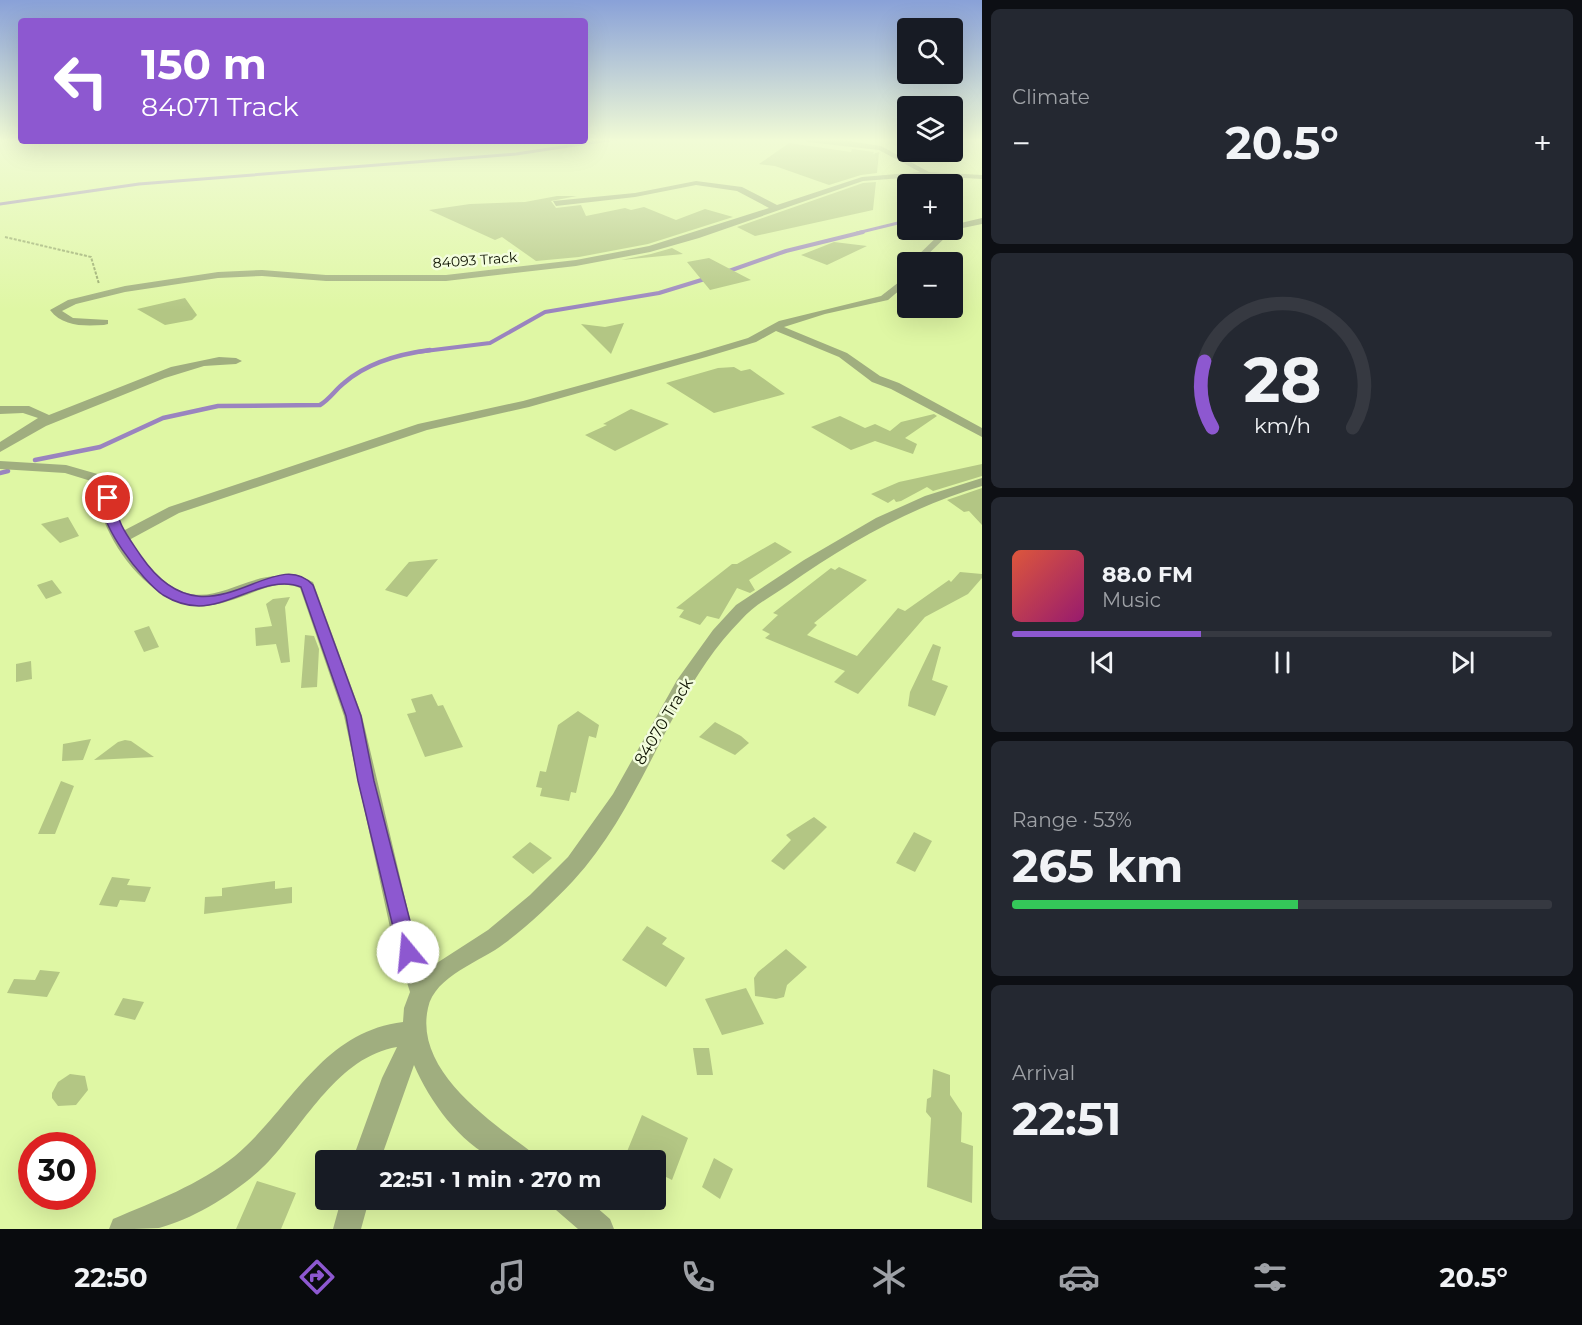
<!DOCTYPE html>
<meta charset="utf-8">
<style>
:root{--surface:#171b24;--page:#242831;--text:#f1f3f6;--muted:#9ea1a6;--line:#363941;--accent:#8d58d0}
body{margin:0;font-family:Montserrat,sans-serif;background:var(--page);color:var(--text);height:100vh;display:flex;flex-direction:column;font-size:22px;white-space:nowrap}
*{box-sizing:border-box;margin:0}
p{font-size:20px;color:var(--muted)}
.icon{flex:none;width:33px;height:33px;fill:none;stroke:currentColor;stroke-width:2;stroke-linecap:round;stroke-linejoin:round}
.map{position:relative;flex:1;overflow:hidden}
.side{display:flex;flex-direction:column;gap:9px;padding:9px;background:#0d0f14;width:600px}
.side>*{flex:none}
.guide{position:absolute;left:18px;top:18px;width:570px;height:126px;border-radius:6px;box-shadow:0 6px 24px #0002;background:#8d58d0;color:#fff;overflow:hidden}
.buttons{position:absolute;left:897px;top:18px;display:grid;gap:12px}
.buttons a{display:grid;place-items:center;width:66px;height:66px;border-radius:6px;background:var(--surface);box-shadow:0 6px 24px #0002;font-size:30px}
.speed{position:absolute;left:18px;top:1132px;display:flex;gap:12px;font-size:30px;font-weight:700;text-align:center}
.speed>*{display:grid;place-content:center;width:78px;height:78px;border-radius:50%;background:var(--surface);box-shadow:0 6px 24px #0002;line-height:1}
.speed .limit{border:9px solid #d22;background:#fff;color:#111}
.pin{position:absolute;display:grid;place-items:center;width:51px;height:51px;color:#fff;margin:-26px;border:3px solid #fff;border-radius:50%;box-shadow:0 2px 6px #0007}
.me{position:absolute;width:66px;margin:-33px;rotate:343deg;stroke-linejoin:round;filter:drop-shadow(0 0 4px #0008)}
.turn{display:flex;align-items:center;gap:21px;height:126px;padding:0 24px;font-size:27px}
.turn .icon{width:78px;height:78px;stroke-width:2.5}
.turn b{display:block;font-size:42px;line-height:51px}
.big{font-size:45px;font-weight:700;line-height:1.1}
.side .widget{flex:1;display:flex;flex-direction:column;justify-content:center;gap:9px;min-width:0;padding:0 21px;border-radius:9px;background:var(--page)}
.side .dial{align-items:center;gap:0}
.dial svg{height:156px;overflow:visible;fill:none;stroke:var(--line);stroke-width:7;stroke-linecap:round;text-anchor:middle}
.dial text{fill:var(--text);stroke:none}
.song{display:flex;align-items:center;gap:18px}
.cover{width:72px;height:72px;border-radius:9px;background:linear-gradient(135deg,hsl(10 70% 55%),hsl(320 70% 35%))}
.played{height:6px;border-radius:3px;background:linear-gradient(90deg,var(--accent) 35%,var(--line) 35%)}
.keys{display:flex;justify-content:space-around;direction:ltr}
.heat{display:flex;justify-content:space-between;align-items:center;font-size:33px;direction:ltr}
.charge{height:9px;border-radius:4px;background:linear-gradient(90deg,#34c759 53%,var(--line) 0)}
.trip{position:absolute;left:315px;top:1150px;width:351px;height:60px;border-radius:6px;background:var(--surface);box-shadow:0 6px 24px #0002;font-weight:700;line-height:60px;text-align:center}
.tabs{display:flex;height:96px;justify-content:space-around;align-items:center;background:#090b0e;color:var(--muted)}
.tabs .icon{width:42px;height:42px}
.tabs .on{color:var(--accent)}
.tabs b{font-size:27px;color:var(--text)}
main{display:flex;flex:1;min-height:0}
.map>svg:first-child{display:block}
.lines{fill:none;stroke-linecap:round;stroke-linejoin:round}
.stream-far2{stroke:#9a84bf;stroke-width:3}
.stream-far1{stroke:#9a84bf;stroke-width:4}
.stream{stroke:#9a84bf;stroke-width:4.5}
.building{fill:#b3c684}
.path{stroke:#95a76a;stroke-width:2;stroke-dasharray:3 1.5;stroke-linecap:butt}
.minor{fill:#a0ae7f;fill-rule:evenodd}
.route{fill:#8d58d0;stroke:#5c3987;stroke-width:1.5}
.labels{text-anchor:middle;stroke-width:5;stroke-linejoin:round;paint-order:stroke}
.far-street-label{font-size:14px;fill:#0d1200;stroke:#f3fddd}
.street-label{font-size:16px;fill:#0d1200;stroke:#f3fddd}
</style>
<main>
<div class="map">
<svg width="982" height="1229" viewBox="0 0 982 1229">
<rect width="100%" height="100%" fill="#dff7a4"/>
<g class="lines">
<!-- stream-far2 -->
<path class="stream-far2" d="M0,204L139,184L516,154L615,139
M857,233L898,223"/>
<!-- stream-far1 -->
<path class="stream-far1" d="M726,272L786,251L863,232
M417,352L490,343L545,312L659,293L708,278"/>
<!-- stream -->
<path class="stream" d="M35,460L100,447L163,418L218,406L320,405C330,399 335,390 344,383C368,362 399,354 430,350
M0,473L8,471"/>
</g>
<!-- building -->
<path class="building" d="M789,143L851,152L852,149L874,152L873,154L879,152L877,173L861,175L829,185L775,166L759,164Z
M876,182L873,210L755,236L737,227L863,183Z
M557,196H577L551,201L556,208L581,205L586,216L625,208L631,210L644,207L676,220L705,209L733,217L648,244L579,257L536,261L502,237L495,240L429,210L470,204L525,202Z
M834,242L867,246L827,265L801,255Z
M672,248L683,254L621,260L651,254Z
M709,258L751,280L710,290L687,262Z
M185,298L197,315L192,320L165,325L137,309Z
M624,323L611,354L581,324L605,327Z
M734,367L741,371L750,369L785,394L714,413L666,383L718,368Z
M631,409L669,424L615,451L585,435L607,425L603,424Z
M934,414L937,416L905,438L917,444L913,454L875,441L851,450L811,427L840,416L865,428L875,424L890,431L901,422Z
M982,464V476L933,491L927,487L901,501L896,502L894,499L888,503L871,494L899,482Z
M982,488V525L969,511L964,512L947,500Z
M68,517L79,536L60,543L41,524Z
M775,542L792,552L749,580L755,590L750,593L737,588L719,619L707,616L700,625L679,617L684,610L676,608L732,564H737Z
M438,559L407,597L385,590L409,562Z
M839,567L867,580L814,623L817,625L807,635L857,656L898,608L905,611L949,580L951,582L960,572L982,574V578L968,594L925,617L858,694L834,682L845,671L765,638L770,634L762,630L778,615L773,613L831,568L835,570Z
M52,580L62,593L46,599L37,585Z
M290,597L285,607L290,662L281,663L276,644L256,646L255,628L272,626L266,604L273,599Z
M149,626L159,647L144,652L134,631Z
M305,635L314,636L319,649L317,687L301,688Z
M933,644L941,647L932,680L948,686L935,716L908,706L910,692Z
M31,661L32,679L16,682V664Z
M432,694L438,706L443,705L463,747L425,757L407,714L416,712L411,699Z
M578,711L599,725L596,738L589,736L576,793L571,792L569,801L540,796L542,788L536,787L540,771L546,772L558,725Z
M715,722L741,736L749,743L735,755L699,737Z
M91,739L83,760L62,761L63,744Z
M125,740L131,741L154,757L94,760L118,742Z
M61,781L74,786L55,834H38Z
M814,817L827,827L784,870L771,861L791,840L786,835Z
M914,832L932,841L915,872L896,863Z
M530,842L552,858L533,874L512,857Z
M112,877L130,879L127,885L151,887L145,902L120,900L117,907L99,905Z
M275,881V889L292,887V903L204,914L205,897L222,896V888Z
M647,926L667,938L662,944L685,958L666,987L622,960Z
M786,949L807,967L787,985L784,997L776,999L755,996L754,978L758,972Z
M40,970L60,972L47,997L7,993L14,979L35,980Z
M746,988L764,1024L722,1035L705,999Z
M123,998L144,1002L135,1020L114,1015Z
M693,1048H709L713,1075H697Z
M933,1069L950,1075V1095L962,1113L961,1142L973,1146L972,1203L927,1187L931,1118L926,1112L927,1099L931,1097Z
M70,1074L85,1076L88,1090L76,1105L58,1106L52,1098V1093L58,1082Z
M642,1115L688,1138L672,1180L656,1172V1161H639L626,1154Z
M714,1158L733,1169L720,1199L702,1187Z
M257,1181L296,1193L281,1229H236Z"/>
<g class="lines">
<!-- path -->
<path class="path" d="M5,237L91,257L99,284"/>
<!-- minor -->
<path class="minor" d="M804,139L843,140L881,146L929,172L982,175V179L929,176L863,181L699,238L650,252L576,266L446,281H326L262,276L218,278L125,292L76,304L62,311L73,318L108,320V324L104,325C84,326 63,327 50,310L68,300L125,286L218,272L262,270L326,275H446L576,260L649,246L769,208L737,191L696,185L635,197L556,206L553,201L635,193L696,181L742,187L777,205L862,177L920,172L879,150L807,142Z
M982,218V224L953,230L920,262H911L944,230H952V225Z
M908,275V283L888,300L825,314L784,327L847,353L880,376L899,383L982,428V437L891,389L872,382L839,357L776,331L756,342L706,357L529,407L427,430L179,513L129,540C204,653 234,551 313,582L362,716L413,932L426,970L488,930L530,895L568,857L613,794L677,680L713,630L736,605L804,560L876,518L925,496L982,478V486C911,507 848,543 788,585C772,596 754,605 741,620C716,645 696,676 679,707C646,767 620,830 573,881C552,903 529,925 505,943C481,962 435,975 428,1008C414,1070 489,1120 530,1151L534,1161C523,1161 505,1164 496,1160C459,1142 430,1102 414,1065L380,1161H352L382,1078L397,1047C338,1057 306,1122 269,1161C244,1188 195,1219 159,1228C144,1229 124,1229 109,1229L113,1219C155,1201 199,1185 235,1156C291,1109 321,1032 403,1022L404,1008L410,992L391,932L344,716L300,588C279,579 259,591 238,598C226,602 211,607 198,606C157,603 123,563 107,528C100,513 101,495 91,481L65,473L0,469V461L66,465L101,475L111,490L123,531L169,507L418,424L523,401L698,353L748,338L779,321L881,296Z
M219,357L236,358L242,361L236,364L204,366L165,378L46,426L0,452V442L38,418L23,413L0,414V406H29L49,415L171,367Z
M341,1200H369L361,1229H333Z
M552,1200H588L610,1219L614,1229H578L556,1210Z"/>
</g>
<!-- sky -->
<linearGradient id="sky" x2="0" y2="1"><stop stop-color="#89a1d8"/><stop offset="0.45" stop-color="#f1fbd6"/><stop offset="1" stop-color="#f1fbd6" stop-opacity="0"/></linearGradient>
<rect width="982" height="311" fill="url(#sky)"/>
<!-- route -->
<path class="route" d="M104,496L114,498C117,524 127,535 141,556C207,652 273,541 313,585L361,716L374,781L418,952L415,958L408,960L402,958L399,952L358,781L346,716L301,587C269,574 232,606 199,606C187,606 173,601 163,595C143,581 94,521 104,496Z"/>
<g class="labels">
<!-- far-street labels -->
<g class="far-street-label">
<text transform="translate(475 260) rotate(-4)" y="5">84093 Track</text>
</g>
<!-- street labels -->
<g class="street-label">
<text transform="translate(663 721) rotate(-59)" y="6">84070 Track</text>
</g>
</g>
</svg>
<div class="buttons">
<a><svg class="icon" aria-label="search" viewBox="0 0 24 24"><circle cx="10" cy="10" r="6"/><path d="M15 15l6 6"/></svg></a>
<a><svg class="icon" aria-label="layers" viewBox="0 0 24 24"><path d="M12 4l9 5-9 5-9-5zM3 14l9 5 9-5"/></svg></a>
<a>+</a>
<a>−</a>
</div>
<div class="speed"><div class="limit">30</div></div>
<div class="pin" style="left:108px;top:498px;background:#d93025"><svg class="icon" aria-label="arrive" viewBox="0 0 24 24"><path d="M6 21V4h12l-3 4 3 4H6"/></svg></div>
<svg class="me" style="left:408px;top:952px" viewBox="-20 -20 40 40"><circle r="19" fill="#fff"/><path d="M0-13L10 11 0 6-10 11z" fill="#8d58d0"/></svg>
<div class="trip">22:51 · 1 min · 270 m</div>
<div class="guide">
<div class="turn"><svg class="icon" aria-label="left" viewBox="0 0 24 24"><path d="M17 20v-9H6M10 6l-5 5 5 5"/></svg><div><b>150 m</b>84071 Track</div></div>
</div>
</div>
<section class="side">
<div class="widget"><p>Climate</p>
<div class="heat"><a>−</a><b class="big">20.5°</b><a>+</a></div>
</div>
<div class="widget dial"><svg viewBox="0 0 100 80">
<path d="M14 69A42 42 0 1 1 86 69"/>
<path d="M14 69A42 42 0 0 1 10 35" stroke="#8d58d0"/>
<text x="50" y="56" font-size="32" font-weight="700">28</text>
<text x="50" y="72" font-size="11">km/h</text>
</svg></div>
<div class="widget">
<div class="song"><i class="cover"></i><div><b>88.0 FM</b><p>Music</p></div></div>
<div class="played"></div>
<div class="keys"><svg class="icon" aria-label="previous" viewBox="0 0 24 24"><path d="M18 5L8 12l10 7zM5 5v14"/></svg><svg class="icon" aria-label="pause" viewBox="0 0 24 24"><path d="M8 5v14M16 5v14"/></svg><svg class="icon" aria-label="next" viewBox="0 0 24 24"><path d="M6 5l10 7-10 7zM19 5v14"/></svg></div>
</div>
<div class="widget"><p>Range · 53%</p><b class="big">265 km</b><div class="charge"></div></div>
<div class="widget"><p>Arrival</p><b class="big">22:51</b></div>
</section>
</main>
<nav class="tabs">
<b>22:50</b>
<svg class="icon on" aria-label="directions" viewBox="0 0 24 24"><path d="M12 3l9 9-9 9-9-9zM9 14v-3h6M13 9l2 2-2 2"/></svg>
<svg class="icon" aria-label="music" viewBox="0 0 24 24"><path d="M9 18V5l10-2v13"/><circle cx="6" cy="18" r="3"/><circle cx="16" cy="16" r="3"/></svg>
<svg class="icon" aria-label="phone" viewBox="0 0 24 24"><path d="M5 4h4l2 5-3 2q2 4 5 5l2-3 5 2v4C11 20 4 13 5 4z"/></svg>
<svg class="icon" aria-label="climate" viewBox="0 0 24 24"><path d="M12 3v18M4 7l16 10M4 17L20 7"/></svg>
<svg class="icon" aria-label="car" viewBox="0 0 24 24"><path d="M5 17H2v-5l4-1 3-4h7l3 4 3 1v5h-3M9 17h6M6 11h13"/><circle cx="7" cy="17" r="2"/><circle cx="17" cy="17" r="2"/></svg>
<svg class="icon" aria-label="filters" viewBox="0 0 24 24"><path d="M4 7h16M4 17h16"/><circle cx="9" cy="7" r="2"/><circle cx="15" cy="17" r="2"/></svg>
<b>20.5°</b>
</nav>
